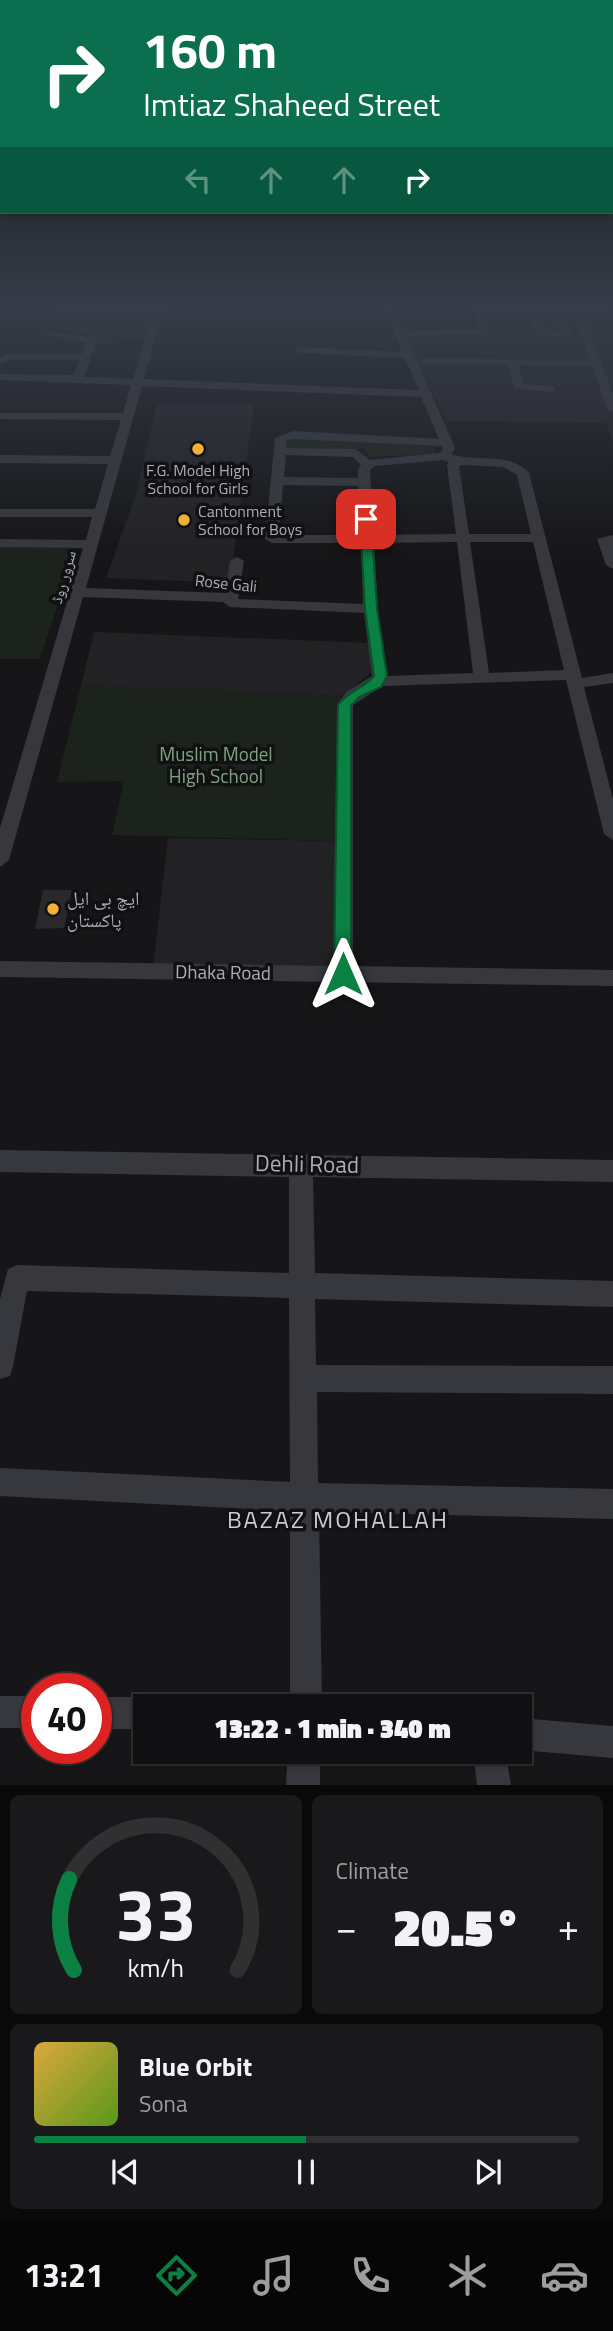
<!DOCTYPE html>
<meta charset="utf-8">
<style>
:root{--surface:#101012;--page:#19191b;--text:#f1f3f6;--muted:#9c9d9f;--line:#303032;--accent:#0b8043}
body{margin:0;font-family:"Titillium Web","Noto Naskh Arabic",sans-serif;background:var(--page);color:var(--text);height:100vh;display:flex;flex-direction:column;font-size:26px;white-space:nowrap}
*{box-sizing:border-box;margin:0}
p{font-size:23px;color:var(--muted)}
.icon{flex:none;width:38px;height:38px;fill:none;stroke:currentColor;stroke-width:2;stroke-linecap:round;stroke-linejoin:round}
.map{position:relative;height:1785px;overflow:hidden}
.details{display:flex;flex-direction:column;gap:10px;padding:10px;background:#09090a;flex:1}
.details>*{flex:none}
.hud{position:absolute;left:0px;top:0px;width:614px;height:214px;box-shadow:0 2px 5px #0004,0 0 0 2px var(--line);background:#0b6e4f;color:#fff;overflow:hidden}
.speed{position:absolute;left:21px;top:1673px;display:flex;gap:14px;font-size:35px;font-weight:700;text-align:center}
.speed>*{display:grid;place-content:center;width:91px;height:91px;border-radius:50%;background:var(--surface);box-shadow:0 2px 5px #0004,0 0 0 2px var(--line);line-height:1}
.speed .limit{border:10px solid #d22;background:#fff;color:#111}
.pin{position:absolute;display:grid;place-items:center;width:60px;height:60px;color:#fff;margin:-30px;border-radius:14px;box-shadow:0 4px 10px #0006}
.me{position:absolute;width:77px;margin:-38px;rotate:0deg;stroke-linejoin:round;filter:drop-shadow(0 0 5px #0008)}
.turn{display:flex;align-items:center;gap:24px;height:147px;padding:0 28px;font-size:32px}
.turn .icon{width:91px;height:91px;stroke-width:2.5}
.turn b{display:block;font-size:49px;line-height:60px}
.lanes{display:flex;align-items:center;height:66px;padding:0 28px;background:#0003;justify-content:center;gap:35px;direction:ltr}
.lanes .off{opacity:.35}
.big{font-size:52px;font-weight:800;line-height:1.1}
.details .widget{flex:1;display:flex;flex-direction:column;justify-content:center;gap:10px;min-width:0;padding:0 24px;border-radius:10px;background:var(--page)}
.details .dial{align-items:center;gap:0}
.dial svg{height:182px;overflow:visible;fill:none;stroke:var(--line);stroke-width:7;stroke-linecap:round;text-anchor:middle}
.dial text{fill:var(--text);stroke:none}
.song{display:flex;align-items:center;gap:21px}
.cover{width:84px;height:84px;border-radius:10px;background:linear-gradient(135deg,hsl(40 70% 55%),hsl(90 70% 35%))}
.played{height:7px;border-radius:4px;background:linear-gradient(90deg,var(--accent) 50%,var(--line) 50%)}
.keys{display:flex;justify-content:space-around;direction:ltr}
.heat{display:flex;justify-content:space-between;align-items:center;font-size:38px;direction:ltr}
.details .tiles{flex:1;display:grid;gap:10px;grid-template-columns:1fr 1fr}
.widget:last-child{grid-column:span 2}
.trip{position:absolute;left:133px;top:1694px;width:399px;height:70px;border-radius:0px;background:var(--surface);box-shadow:0 2px 5px #0004,0 0 0 2px var(--line);font-weight:800;line-height:70px;text-align:center}
.dock{display:flex;height:112px;justify-content:space-around;align-items:center;background:#060607;color:var(--muted)}
.dock .icon{width:49px;height:49px}
.dock .selected{color:var(--accent)}
.dock b{font-size:32px;color:var(--text)}
.map>svg:first-child{display:block}
.built{fill:#222225}
.green{fill:#1c231d}
.building{fill:#29292c}
.lines{fill:none;stroke-linecap:round;stroke-linejoin:round}
.minor{fill:#37383d;fill-rule:evenodd}
.route{fill:#0b8043;stroke:#07532c;stroke-width:2}
.poi-dot{fill:#f2b134;stroke:#111113;stroke-width:2.5}
.labels{text-anchor:middle;stroke-width:7;stroke-linejoin:round;paint-order:stroke}
.far-poi-label{font-size:16px;fill:#a8adb8;stroke:#111113}
.far-street-label{font-size:16px;fill:#a8adb8;stroke:#111113}
.park-label{font-size:19px;fill:#7fa381;stroke:#111113}
.poi-label{font-size:19px;fill:#a8adb8;stroke:#111113;text-anchor:start}
.street-label{font-size:19px;fill:#a8adb8;stroke:#111113}
.near-street-label{font-size:23px;fill:#a8adb8;stroke:#111113}
.near-neighbourhood-label{font-size:24px;letter-spacing:2px;fill:#c9ccd4;stroke:#111113}
</style>
<div class="map">
<svg width="613" height="1785" viewBox="0 0 613 1785">
<rect width="100%" height="100%" fill="#161618"/>
<!-- built -->
<path class="built" d="M51,305H160L150,340L87,344L92,333L40,329Z
M485,305H613V442L606,423L447,421L403,337L488,335Z
M157,403L254,404L230,583L106,578L136,494Z
M94,632L371,643L372,672L341,696L81,686Z
M168,838L337,841L334,969L153,968Z"/>
<!-- green -->
<path class="green" d="M288,438L433,445L435,454L369,457L364,449L286,448Z
M0,546L76,548L40,659H0Z
M81,686L341,696L337,841L112,835L124,781L57,782Z"/>
<!-- building -->
<path class="building" d="M43,890H72L64,928L35,929Z"/>
<g class="lines">
<!-- minor -->
<path class="minor" d="M155,305H165L162,315H215L220,318L215,321H160L144,379L419,390L405,358L300,353L295,350L300,347L402,352L389,319H308L303,316L308,313H386L383,305H393L404,330H479L475,305H485L489,335L406,336L453,443L455,449L451,454C477,463 509,451 529,473L582,678L613,673V683L584,687L613,799V840L604,834L566,680L382,686L353,705V966L613,970V986L0,977V961L333,966L337,705L346,692L372,676L364,613L230,607L223,602L83,597L9,860L0,867V828L83,548L0,547V539L86,540L92,517H0V509H95L108,464L0,463V455L110,456L121,420L0,419V413H123L131,385L0,380V374L74,375L79,360H11L0,364V357L9,354H82L86,342L46,335L51,332L92,337L97,340L84,377L133,379ZM142,386L421,397L439,439L293,431L275,438L265,539L272,543H361L363,604L238,599L244,561L237,557L230,561L225,593L86,588ZM293,439L442,446L443,449L440,453L370,460L356,449L286,448L287,440ZM286,455L353,457L361,465L358,469V478L284,477ZM443,460L449,462L447,465L456,534L374,535L370,470L375,466ZM463,465L503,467L517,475L531,534H469L459,466ZM283,485L358,486L361,535H279ZM457,542L473,673L388,676L378,609L374,543ZM470,542H533L564,670L489,673Z
M492,305L548,309L553,312L550,315L573,313L570,305H580L613,394V412L607,409L592,366L518,365L524,384L555,387V391L551,392L515,389L508,365L421,363L420,361L425,358L590,360L575,319H567L571,336H540L535,333L531,317L533,315L498,314L493,311ZM542,320L558,321L561,331L544,330Z
M613,535V569L606,565L597,539Z
M0,1150L294,1155L301,1152L309,1155L613,1160V1182L313,1177L315,1273L613,1281V1307L315,1299L316,1365L613,1366V1394L317,1392L318,1483L613,1489V1519L319,1512L322,1706H290V1511L0,1496V1468L290,1482L289,1298L27,1291L13,1366L10,1376L0,1379V1299L8,1269L17,1265L289,1273V1177L0,1172Z
M0,1696H37V1728H0Z
M96,1697H145L156,1702L158,1706H145V1729H96Z
M520,1718L613,1726V1758L520,1750Z
M288,1752H320V1785H286Z
M473,1752H505L511,1785H477Z"/>
</g>
<!-- sky -->
<linearGradient id="sky" x2="0" y2="1"><stop stop-color="#0c0c0d"/><stop offset="0.55" stop-color="#363c48"/><stop offset="1" stop-color="#363c48" stop-opacity="0"/></linearGradient>
<rect width="613" height="555" fill="url(#sky)"/>
<!-- route -->
<path class="route" d="M366,516L371,519L377,609L387,676L381,687L359,697L351,706V974L343,981L334,974L338,705C349,690 368,686 374,676L365,609L360,519Z"/>
<!-- markers -->
<g class="poi-dot">
<circle cx="198" cy="449" r="7"/>
<circle cx="184" cy="520" r="7"/>
<circle cx="53" cy="909" r="7"/>
</g>
<g class="labels">
<!-- far-poi labels -->
<g class="far-poi-label">
<text x="198" y="476">F.G. Model High<tspan x="198" dy="18">School for Girls</tspan></text>
<text x="198" y="517" text-anchor="start">Cantonment<tspan x="198" dy="18">School for Boys</tspan></text>
</g>
<!-- far-street labels -->
<g class="far-street-label">
<text transform="translate(63 577) rotate(-74)" y="6">سرور روڈ</text>
<text transform="translate(226 583) rotate(6)" y="6">Rose Gali</text>
</g>
<!-- park labels -->
<g class="park-label">
<text x="216" y="761">Muslim Model<tspan x="216" dy="22">High School</tspan></text>
</g>
<!-- poi labels -->
<g class="poi-label">
<text x="67" y="905">ایچ بی ایل<tspan x="67" dy="22">پاکستان</tspan></text>
</g>
<!-- street labels -->
<g class="street-label">
<text transform="translate(223 972) rotate(1)" y="7">Dhaka Road</text>
</g>
<!-- near-street labels -->
<g class="near-street-label">
<text transform="translate(307 1164) rotate(1)" y="8">Dehli Road</text>
</g>
<!-- near-neighbourhood labels -->
<g class="near-neighbourhood-label">
<text x="338" y="1528">BAZAZ MOHALLAH</text>
</g>
</g>
</svg>
<div class="speed"><div class="limit">40</div></div>
<div class="pin" style="left:366px;top:519px;background:#d93025"><svg class="icon" aria-label="arrive" viewBox="0 0 24 24"><path d="M6 21V4h12l-3 4 3 4H6"/></svg></div>
<svg class="me" style="left:343px;top:974px" viewBox="-20 -20 40 40"><path d="M0-17L14 15 0 8-14 15z" fill="#0b8043" stroke="#fff" stroke-width="4"/></svg>
<div class="trip">13:22 · 1 min · 340 m</div>
<div class="hud">
<div class="turn"><svg class="icon" aria-label="right" viewBox="0 0 24 24"><path d="M7 20v-9h11M14 6l5 5-5 5"/></svg><div><b>160 m</b>Imtiaz Shaheed Street</div></div>
<div class="lanes"><svg class="icon off" aria-label="left" viewBox="0 0 24 24"><path d="M17 20v-9H6M10 6l-5 5 5 5"/></svg><svg class="icon off" aria-label="ahead" viewBox="0 0 24 24"><path d="M12 20V5M6 11l6-6 6 6"/></svg><svg class="icon off" aria-label="ahead" viewBox="0 0 24 24"><path d="M12 20V5M6 11l6-6 6 6"/></svg><svg class="icon" aria-label="right" viewBox="0 0 24 24"><path d="M7 20v-9h11M14 6l5 5-5 5"/></svg></div>
</div>
</div>
<section class="details">
<div class="tiles">
<div class="widget dial"><svg viewBox="0 0 100 80">
<path d="M14 69A42 42 0 1 1 86 69"/>
<path d="M14 69A42 42 0 0 1 12 29" stroke="#0b8043"/>
<text x="50" y="56" font-size="32" font-weight="700">33</text>
<text x="50" y="72" font-size="11">km/h</text>
</svg></div>
<div class="widget"><p>Climate</p>
<div class="heat"><a>−</a><b class="big">20.5°</b><a>+</a></div>
</div>
<div class="widget">
<div class="song"><i class="cover"></i><div><b>Blue Orbit</b><p>Sona</p></div></div>
<div class="played"></div>
<div class="keys"><svg class="icon" aria-label="previous" viewBox="0 0 24 24"><path d="M18 5L8 12l10 7zM5 5v14"/></svg><svg class="icon" aria-label="pause" viewBox="0 0 24 24"><path d="M8 5v14M16 5v14"/></svg><svg class="icon" aria-label="next" viewBox="0 0 24 24"><path d="M6 5l10 7-10 7zM19 5v14"/></svg></div>
</div>
</div>
</section>
<nav class="dock">
<b>13:21</b>
<svg class="icon selected" aria-label="directions" viewBox="0 0 24 24"><path d="M12 3l9 9-9 9-9-9zM9 14v-3h6M13 9l2 2-2 2"/></svg>
<svg class="icon" aria-label="music" viewBox="0 0 24 24"><path d="M9 18V5l10-2v13"/><circle cx="6" cy="18" r="3"/><circle cx="16" cy="16" r="3"/></svg>
<svg class="icon" aria-label="phone" viewBox="0 0 24 24"><path d="M5 4h4l2 5-3 2q2 4 5 5l2-3 5 2v4C11 20 4 13 5 4z"/></svg>
<svg class="icon" aria-label="climate" viewBox="0 0 24 24"><path d="M12 3v18M4 7l16 10M4 17L20 7"/></svg>
<svg class="icon" aria-label="car" viewBox="0 0 24 24"><path d="M5 17H2v-5l4-1 3-4h7l3 4 3 1v5h-3M9 17h6M6 11h13"/><circle cx="7" cy="17" r="2"/><circle cx="17" cy="17" r="2"/></svg>
</nav>
